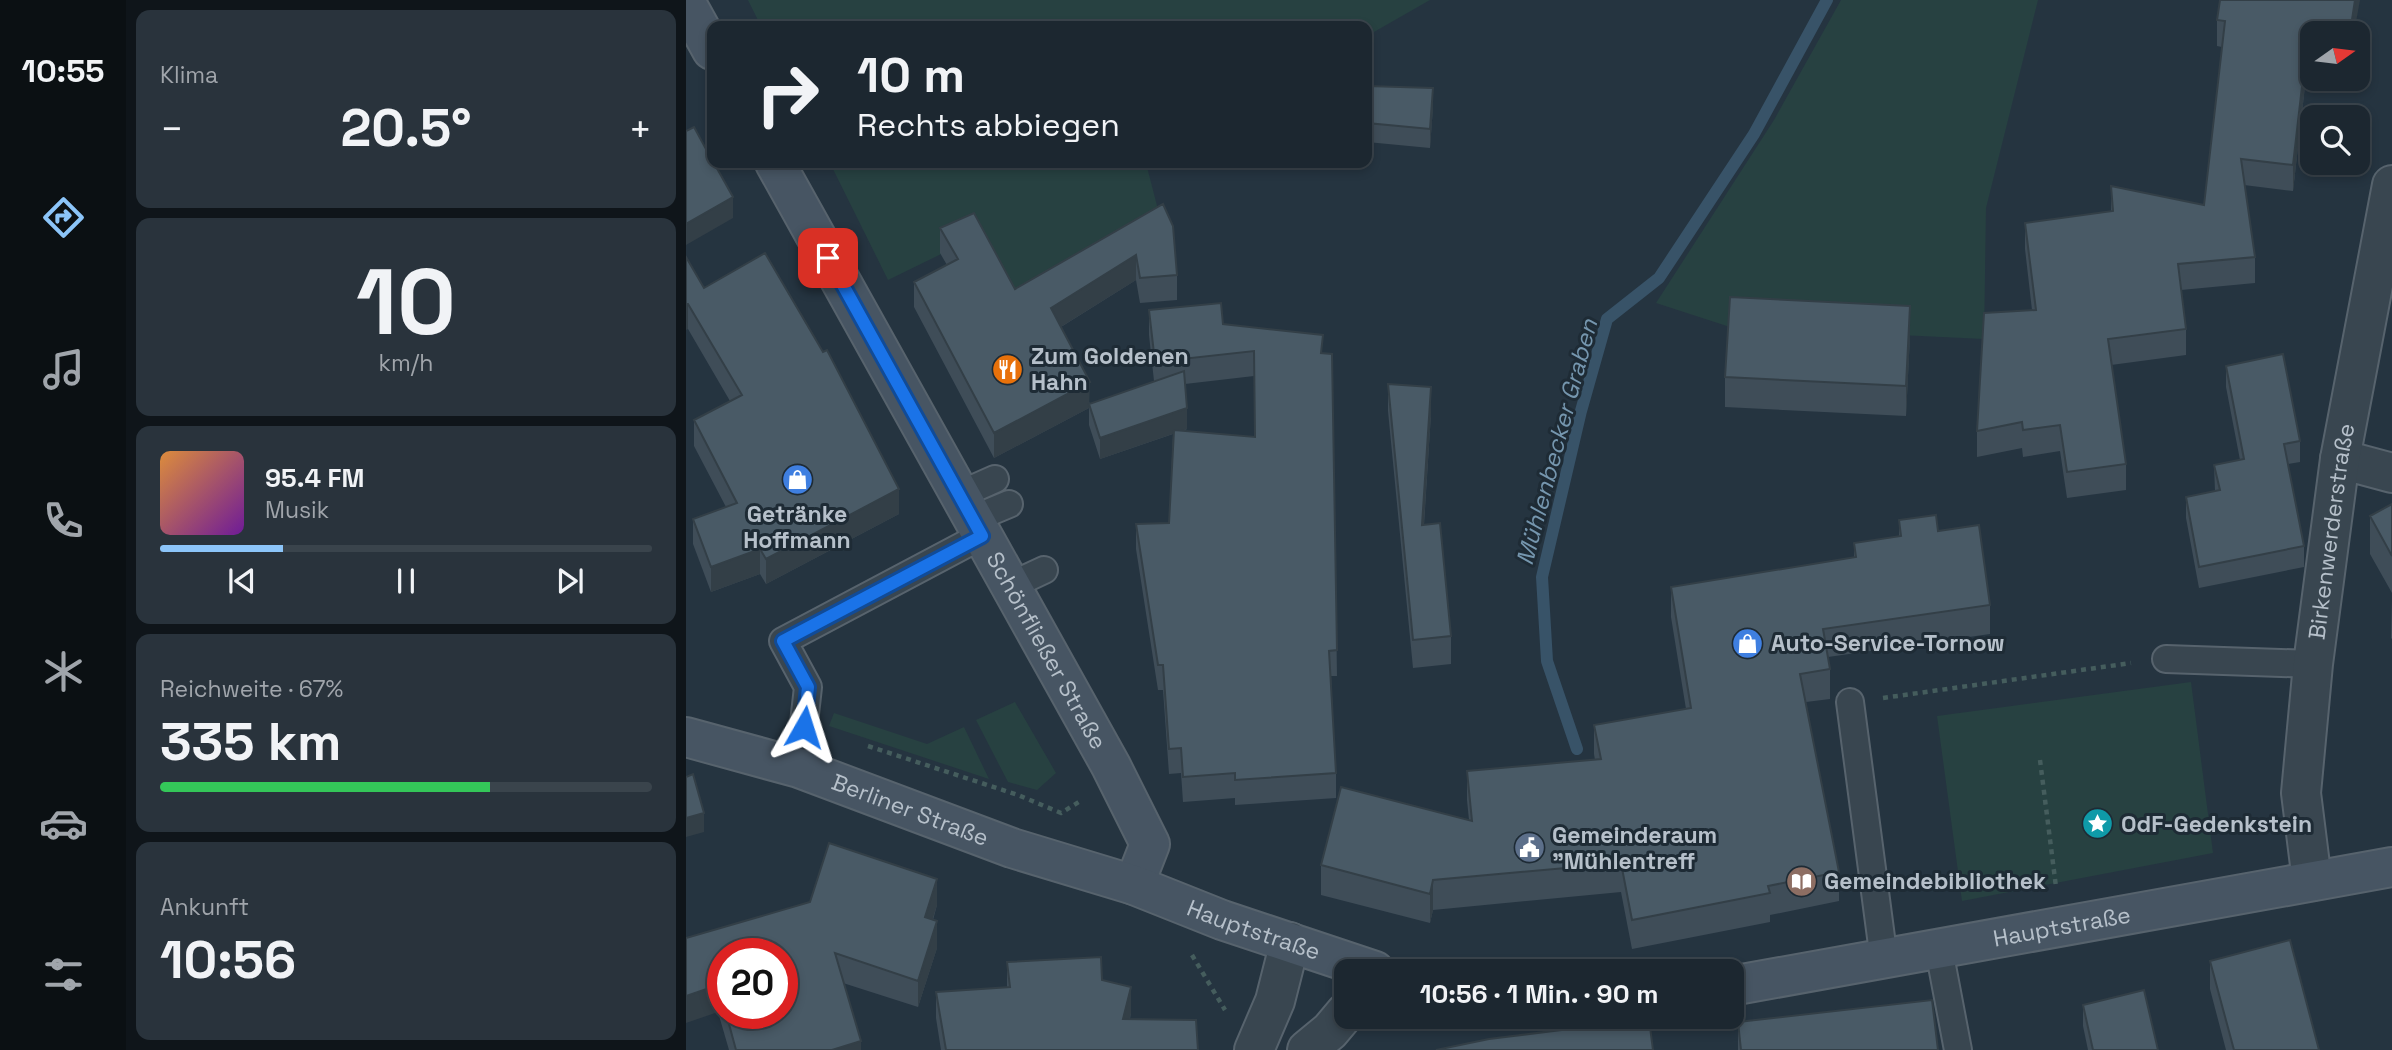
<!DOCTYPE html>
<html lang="de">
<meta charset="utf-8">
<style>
:root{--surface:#1c2730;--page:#29333c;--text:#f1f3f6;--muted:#a0a5ab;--line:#3a444c;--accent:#8cc5f9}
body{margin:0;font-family:"Space Grotesk",sans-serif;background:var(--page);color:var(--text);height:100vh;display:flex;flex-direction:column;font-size:26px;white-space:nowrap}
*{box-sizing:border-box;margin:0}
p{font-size:23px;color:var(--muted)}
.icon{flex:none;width:38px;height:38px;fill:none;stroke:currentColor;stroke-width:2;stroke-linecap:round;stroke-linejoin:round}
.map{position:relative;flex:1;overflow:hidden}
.sheet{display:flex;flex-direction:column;gap:10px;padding:10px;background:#0f151a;width:560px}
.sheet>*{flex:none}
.banner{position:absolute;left:21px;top:21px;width:665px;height:147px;border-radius:14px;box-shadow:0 4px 10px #0003,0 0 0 2px var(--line);background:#1c2730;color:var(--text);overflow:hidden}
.needle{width:46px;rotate:76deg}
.tools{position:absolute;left:1614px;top:21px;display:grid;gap:14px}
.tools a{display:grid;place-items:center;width:70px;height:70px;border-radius:14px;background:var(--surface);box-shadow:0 4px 10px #0003,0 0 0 2px var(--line);font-size:35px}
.speed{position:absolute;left:21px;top:938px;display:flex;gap:14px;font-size:35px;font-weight:700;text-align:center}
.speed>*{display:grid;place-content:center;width:91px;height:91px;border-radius:50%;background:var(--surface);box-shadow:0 4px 10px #0003,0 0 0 2px var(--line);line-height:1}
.speed .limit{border:10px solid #d22;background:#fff;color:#111}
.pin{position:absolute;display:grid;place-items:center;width:60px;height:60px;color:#fff;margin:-30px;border-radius:14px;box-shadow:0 4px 10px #0006}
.me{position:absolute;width:77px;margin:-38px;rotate:6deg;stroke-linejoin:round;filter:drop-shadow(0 0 5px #0008)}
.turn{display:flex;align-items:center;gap:24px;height:147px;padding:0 35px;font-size:32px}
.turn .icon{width:91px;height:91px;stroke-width:2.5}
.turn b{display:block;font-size:49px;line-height:60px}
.big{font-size:52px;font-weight:800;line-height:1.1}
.sheet .card{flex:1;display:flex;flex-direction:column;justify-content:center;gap:10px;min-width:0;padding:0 24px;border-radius:14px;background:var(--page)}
.sheet .dial{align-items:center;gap:0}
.dial b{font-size:91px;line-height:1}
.song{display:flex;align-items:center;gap:21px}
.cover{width:84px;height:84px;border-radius:10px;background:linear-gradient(135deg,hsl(30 70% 55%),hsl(280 70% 35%))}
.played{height:7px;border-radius:4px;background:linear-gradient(90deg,var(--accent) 25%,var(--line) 25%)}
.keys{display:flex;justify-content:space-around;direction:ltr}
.heat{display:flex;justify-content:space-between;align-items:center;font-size:38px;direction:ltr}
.charge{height:10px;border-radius:5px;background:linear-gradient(90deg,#34c759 67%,var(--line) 0)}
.trip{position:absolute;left:648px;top:959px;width:410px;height:70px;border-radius:14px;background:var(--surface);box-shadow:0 4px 10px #0003,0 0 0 2px var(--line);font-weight:800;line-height:70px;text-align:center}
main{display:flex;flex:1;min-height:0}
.tab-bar{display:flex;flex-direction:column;width:126px;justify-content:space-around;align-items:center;background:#0b1013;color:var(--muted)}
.tab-bar .icon{width:49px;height:49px}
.tab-bar .active{color:var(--accent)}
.tab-bar b{font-size:32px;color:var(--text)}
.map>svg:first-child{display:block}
.green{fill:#274141}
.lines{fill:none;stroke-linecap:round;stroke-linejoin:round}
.stream{stroke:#385368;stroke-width:12}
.service-casing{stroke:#57636d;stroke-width:30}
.minor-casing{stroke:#57636d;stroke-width:42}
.secondary-casing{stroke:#57636d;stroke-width:42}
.path{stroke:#455d5d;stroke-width:4.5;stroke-dasharray:5 5;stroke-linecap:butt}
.service{stroke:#394650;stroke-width:26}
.minor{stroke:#394650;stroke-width:38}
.secondary{stroke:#475563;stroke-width:38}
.wall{fill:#3f4d58;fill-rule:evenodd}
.shaded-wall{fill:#333f47}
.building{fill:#495a66;stroke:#333f47;stroke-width:2}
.route-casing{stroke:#114b97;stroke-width:18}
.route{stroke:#1a73e8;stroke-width:12}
.labels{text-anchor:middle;stroke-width:6;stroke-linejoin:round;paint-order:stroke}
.poi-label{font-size:23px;font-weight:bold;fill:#b6c0ca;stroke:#1e2b35;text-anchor:start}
.street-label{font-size:23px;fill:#b6c0ca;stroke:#1e2b35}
.water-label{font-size:24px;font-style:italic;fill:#7596ae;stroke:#1e2b35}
</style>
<main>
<nav class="tab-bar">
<b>10:55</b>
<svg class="icon active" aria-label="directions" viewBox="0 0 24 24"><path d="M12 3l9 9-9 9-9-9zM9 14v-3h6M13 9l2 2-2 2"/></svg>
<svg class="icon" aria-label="music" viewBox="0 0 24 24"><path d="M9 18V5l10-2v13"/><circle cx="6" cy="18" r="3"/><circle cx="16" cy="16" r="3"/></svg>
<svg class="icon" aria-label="phone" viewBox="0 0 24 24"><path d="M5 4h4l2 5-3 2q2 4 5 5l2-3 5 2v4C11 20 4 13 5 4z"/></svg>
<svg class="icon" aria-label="climate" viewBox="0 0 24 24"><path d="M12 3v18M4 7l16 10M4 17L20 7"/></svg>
<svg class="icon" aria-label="car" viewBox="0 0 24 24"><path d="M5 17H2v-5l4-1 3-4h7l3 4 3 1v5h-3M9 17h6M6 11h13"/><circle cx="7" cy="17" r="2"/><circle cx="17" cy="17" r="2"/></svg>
<svg class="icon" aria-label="filters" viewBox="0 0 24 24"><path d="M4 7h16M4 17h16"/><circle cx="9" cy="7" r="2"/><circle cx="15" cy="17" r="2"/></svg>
</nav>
<section class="sheet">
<div class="card"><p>Klima</p>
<div class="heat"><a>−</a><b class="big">20.5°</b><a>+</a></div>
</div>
<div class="card dial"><b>10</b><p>km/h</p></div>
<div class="card">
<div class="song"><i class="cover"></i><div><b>95.4 FM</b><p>Musik</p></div></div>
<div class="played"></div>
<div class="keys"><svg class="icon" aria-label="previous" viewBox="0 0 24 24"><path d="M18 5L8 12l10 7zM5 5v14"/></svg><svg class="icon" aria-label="pause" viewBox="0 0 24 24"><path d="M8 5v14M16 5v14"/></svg><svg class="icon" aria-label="next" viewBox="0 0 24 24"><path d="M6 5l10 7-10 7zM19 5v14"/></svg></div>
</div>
<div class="card"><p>Reichweite · 67%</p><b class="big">335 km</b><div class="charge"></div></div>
<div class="card"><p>Ankunft</p><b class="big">10:56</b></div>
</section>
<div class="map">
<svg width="1706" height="1050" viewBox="0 0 1706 1050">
<rect width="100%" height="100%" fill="#253440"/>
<!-- green -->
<path class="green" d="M62,0H744L681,36V26H75Z
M1155,0H1352L1300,208L1298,339L1044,327L970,303L1088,120Z
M144,163H460L477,229L325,316L288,238L202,280Z
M1505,682L1527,853L1276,901L1251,716Z
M329,702L370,773L351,790L322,782L290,720Z
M148,713L241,744L278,727L303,779L143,726Z"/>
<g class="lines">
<!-- stream -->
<path class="stream" d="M891,749L861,661L856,577L895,411L921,319L973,278L1068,134L1141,0"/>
<defs>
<path id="service" d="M273,495L309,479
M287,519L323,504
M324,586L358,570
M1480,659L1627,664
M1164,702L1198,960
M113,768L122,687L97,641L295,536
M1253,950L1272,1050"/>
<g id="minor">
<path d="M1654,459L1706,473"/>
<path id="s1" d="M1626,881L1615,793L1627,664L1654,459L1706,185"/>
<path d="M568,1050L589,1001L604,942"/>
<path d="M621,1050L644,1031L660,1012"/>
</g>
<g id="secondary">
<path d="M0,3L26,50"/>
<path id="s2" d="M89,163L425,766L464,844L448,885"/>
<path id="s3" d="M0,737L113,768L326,848L448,885L536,920L689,971"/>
<path id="s4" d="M1045,986L1706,867"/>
</g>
</defs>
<!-- service casing -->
<use href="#service" class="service-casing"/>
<!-- minor casing -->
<use href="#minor" class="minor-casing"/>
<!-- secondary casing -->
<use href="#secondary" class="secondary-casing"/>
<!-- path -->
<path class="path" d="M1197,698L1445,663
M182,746L332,795L375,813L396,800
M1354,760L1370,887
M506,955L539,1010"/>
<!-- service -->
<use href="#service" class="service"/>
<!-- minor -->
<use href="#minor" class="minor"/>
<!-- secondary -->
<use href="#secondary" class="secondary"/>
</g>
<!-- wall -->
<path class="wall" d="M1531,20L1626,33V61L1622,60L1607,191L1558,185L1569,257V283L1495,290L1500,329V355L1425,365L1440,464V490L1381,498L1374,451L1337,457L1336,448L1291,457V431L1346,310L1339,249V223L1425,211V186L1518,205L1536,47L1531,46Z
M681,86L747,107L744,148L681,142Z
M477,204L491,275V300L454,303L450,280L375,327L404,404L468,381L463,335V310L537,324L637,353L646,354L651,676H645L650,773V798L549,805V798L497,802L495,773L483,774L477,690H472L450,549V524L483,523L487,434L414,459L403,425V408L308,458L228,307V282L261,265L254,253V228L329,289ZM568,376L569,437L497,431L501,429L499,384Z
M0,257L18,288L213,514L80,584L74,574L25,592L7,544V519L40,507L8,446V420L44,401L2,329Z
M1224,336L1220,416L1039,407V377Z
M1540,366L1614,441V462L1602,464L1618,546V567L1513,588L1500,518V497L1529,491L1528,465L1554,460L1540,387Z
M702,384L745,414L738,525L765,636V664L727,668L702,411Z
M1706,504V593L1684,554V516Z
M1213,520L1252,531L1304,605V634L1142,657L1144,669V699L1120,702L1153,872V901L1084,915V922L946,949L935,892L747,910L744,923L635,895V865L783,820L781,800V771L909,760L908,754V725L1000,709L985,617V587L1168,557V543L1213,536Z
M1706,600V639L1705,638Z
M251,905L247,920L251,948L232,1007L157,983L175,1050H43L32,1012L0,938ZM37,954L96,1013H37Z
M1524,961L1633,1050H1540L1524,989Z
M321,962L416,980L445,1013L444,1019L512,1050H255L250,1018V992L321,987Z
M1397,1005L1472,1050H1402L1397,1026Z
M1052,1022L1252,1050H1052Z"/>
<!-- shaded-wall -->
<path class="shaded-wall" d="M1669,0H1674L1668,33H1664Z
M1622,34V60L1607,191V165Z
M747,88V107L744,148V129Z
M47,197V218L0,245V224Z
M450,255V280L365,333V308Z
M0,304H2V329L0,330Z
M1224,306V336L1220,416V386Z
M404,382L403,408L308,458V433Z
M745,387V414L736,552V525Z
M501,408V429L414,459V438Z
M213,489V514L80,584V559Z
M74,549V574L25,592V567Z
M18,813V832L0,837V818Z
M251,879V905L239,943V917Z
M747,880V910L744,923V894Z
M251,921V948L232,1007V981Z
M32,985V1012L0,1023V996Z
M445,987V1013L437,1045V1019Z
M175,1041V1050H146Z"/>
<!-- building -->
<path class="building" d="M1534,0H1669L1664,33H1626V35L1622,34L1607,165L1555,159L1569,257L1492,264L1500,329L1422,339L1440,464L1381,472L1374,425L1337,430L1336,422L1291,431L1298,313L1350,310L1339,223L1427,211L1425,186L1518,205L1539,21L1531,20Z
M681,86L747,88L744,129L681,123Z
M8,127L26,160V163H28L47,197L0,224V131Z
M477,204L487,226L491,275L454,278L450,255L365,308L404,382L308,433L228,282L272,259L254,228L288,213L329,289Z
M79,253L137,352L141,350L213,489L80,559L74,549L25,567L7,519L51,503L8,420L56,395L2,304H0V257L18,288Z
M1044,297L1224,306L1220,386L1039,377Z
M535,303L537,324L637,335L635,353L646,354L651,650L643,651L650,773L549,780V773L497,777L495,748L483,749L477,665H472L450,524L483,523L488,430L569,437L568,351L469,362L463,310Z
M1597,354L1614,441L1598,444L1618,546L1513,567L1500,497L1534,490L1528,465L1558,459L1540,366Z
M498,371L501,408L414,438L403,404Z
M702,384L745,387L736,525L754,523L765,636L727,640Z
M1706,504V556L1684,516Z
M1250,515L1252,531L1293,525L1304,605L1137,629L1144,669L1114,674L1153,872L1082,886L1084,893L946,920L935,863L747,880L744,894L635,865L655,787L786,821L781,771L915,759L908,725L1005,708L985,587L1170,557L1168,543L1215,536L1213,520Z
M7,774L18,813L0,818V777Z
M143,843L251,879L239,917L251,921L232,981L149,953L175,1041L146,1050H50L40,1013H96V954H37V1002L32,985L0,996V938L124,902Z
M1604,940L1633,1050H1548L1524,961Z
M415,957L416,980L445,987L437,1019L510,1020L512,1050H260L250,992L324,987L321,962Z
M1458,990L1472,1050H1407L1397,1005Z
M1246,1000L1252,1050H1055L1052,1022Z
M963,1019L967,1050H750L803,1039Z"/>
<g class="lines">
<defs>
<path id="route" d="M118,727L122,687L97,641L296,536L142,258"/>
</defs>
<!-- route casing -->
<use href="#route" class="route-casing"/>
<!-- route -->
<use href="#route" class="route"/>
</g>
<!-- icons -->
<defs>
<symbol id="restaurant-disc" viewBox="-11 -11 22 22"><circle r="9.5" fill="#e8710a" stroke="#1e2b35"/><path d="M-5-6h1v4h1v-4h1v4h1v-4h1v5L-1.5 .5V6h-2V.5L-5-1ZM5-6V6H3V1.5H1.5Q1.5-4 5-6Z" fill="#fff"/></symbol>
<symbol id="shop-disc" viewBox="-11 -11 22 22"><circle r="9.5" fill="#3f7fe0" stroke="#1e2b35"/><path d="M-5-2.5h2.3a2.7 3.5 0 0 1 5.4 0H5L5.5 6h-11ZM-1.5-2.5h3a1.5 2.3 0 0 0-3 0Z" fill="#fff"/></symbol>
<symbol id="sight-disc" viewBox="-11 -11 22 22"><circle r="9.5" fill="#0f9aa8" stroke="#1e2b35"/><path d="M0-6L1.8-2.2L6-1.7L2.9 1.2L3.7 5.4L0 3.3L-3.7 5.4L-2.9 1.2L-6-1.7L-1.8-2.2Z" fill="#fff"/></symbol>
<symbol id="civic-disc" viewBox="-11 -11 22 22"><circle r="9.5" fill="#5c6f8a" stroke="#1e2b35"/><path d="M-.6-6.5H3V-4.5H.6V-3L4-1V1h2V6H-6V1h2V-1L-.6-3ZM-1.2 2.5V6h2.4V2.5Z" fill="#fff"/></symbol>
<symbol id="library-disc" viewBox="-11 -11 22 22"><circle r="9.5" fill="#8d6e63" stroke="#1e2b35"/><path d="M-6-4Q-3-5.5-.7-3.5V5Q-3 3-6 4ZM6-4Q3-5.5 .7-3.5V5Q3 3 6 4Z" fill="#fff"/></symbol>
</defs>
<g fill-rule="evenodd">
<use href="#restaurant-disc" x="304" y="352" width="35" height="35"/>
<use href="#shop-disc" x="94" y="462" width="35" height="35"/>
<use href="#shop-disc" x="1044" y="626" width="35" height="35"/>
<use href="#sight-disc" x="1394" y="806" width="35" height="35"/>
<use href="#civic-disc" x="826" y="830" width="35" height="35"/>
<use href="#library-disc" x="1098" y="864" width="35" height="35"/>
</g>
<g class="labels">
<!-- poi labels -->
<g class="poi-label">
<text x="345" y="364">Zum Goldenen<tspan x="345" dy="26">Hahn</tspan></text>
<text x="111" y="522" text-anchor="middle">Getränke<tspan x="111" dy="26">Hoffmann</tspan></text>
<text x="1085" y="651">Auto-Service-Tornow</text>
<text x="1435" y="832">OdF-Gedenkstein</text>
<text x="866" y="843">Gemeinderaum<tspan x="866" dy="26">"Mühlentreff</tspan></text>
<text x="1138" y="889">Gemeindebibliothek</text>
</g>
<!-- street labels -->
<g class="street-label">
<text dy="8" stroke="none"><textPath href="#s1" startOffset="352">Birkenwerderstraße</textPath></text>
<text dy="8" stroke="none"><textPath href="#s2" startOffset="558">Schönfließer Straße</textPath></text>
<text dy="8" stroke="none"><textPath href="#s3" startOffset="236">Berliner Straße</textPath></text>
<text dy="8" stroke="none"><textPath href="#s4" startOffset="336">Hauptstraße</textPath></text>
<text dy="8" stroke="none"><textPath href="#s3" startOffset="600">Hauptstraße</textPath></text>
</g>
<!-- water labels -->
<g class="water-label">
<text transform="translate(871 442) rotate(-75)" y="8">Mühlenbecker Graben</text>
</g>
</g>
</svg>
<div class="tools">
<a><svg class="needle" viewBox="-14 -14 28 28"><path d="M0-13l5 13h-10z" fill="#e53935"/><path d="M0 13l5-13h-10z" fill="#a0a5ab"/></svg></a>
<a><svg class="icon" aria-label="search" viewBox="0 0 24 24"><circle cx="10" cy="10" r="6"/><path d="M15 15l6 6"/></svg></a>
</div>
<div class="speed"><div class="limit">20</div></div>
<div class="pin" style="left:142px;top:258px;background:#d93025"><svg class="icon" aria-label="arrive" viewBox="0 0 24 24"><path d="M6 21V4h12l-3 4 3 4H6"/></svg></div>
<svg class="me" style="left:118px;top:727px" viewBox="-20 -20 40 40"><path d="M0-17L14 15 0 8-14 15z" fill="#1a73e8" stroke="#fff" stroke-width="4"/></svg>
<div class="trip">10:56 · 1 Min. · 90 m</div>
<div class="banner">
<div class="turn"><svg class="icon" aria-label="right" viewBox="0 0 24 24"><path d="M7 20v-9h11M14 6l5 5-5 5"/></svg><div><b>10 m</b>Rechts abbiegen</div></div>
</div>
</div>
</main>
